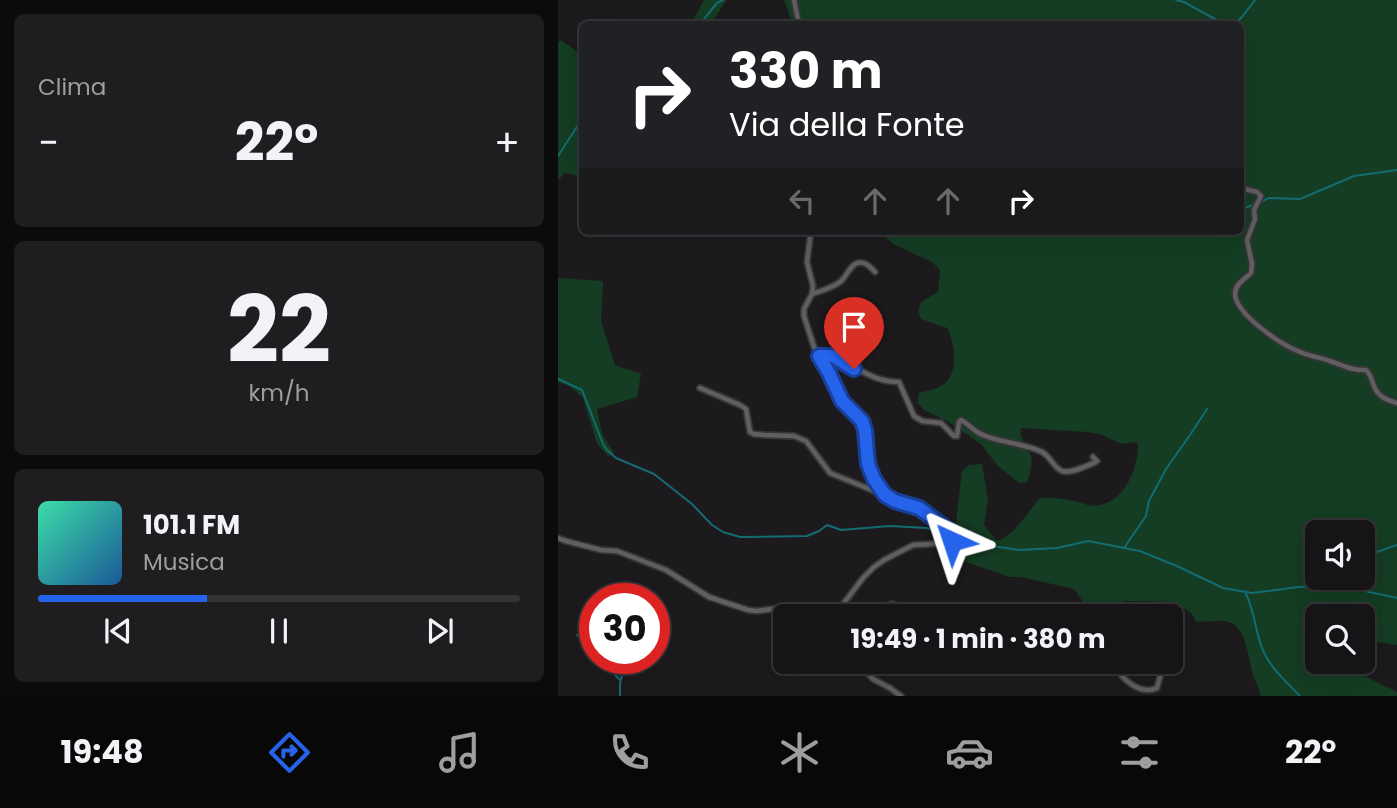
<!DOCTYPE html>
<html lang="it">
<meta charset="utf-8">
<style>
:root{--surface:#161416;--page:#1f1d1f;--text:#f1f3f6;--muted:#9e9ea1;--line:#353335;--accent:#2563eb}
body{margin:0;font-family:Poppins,sans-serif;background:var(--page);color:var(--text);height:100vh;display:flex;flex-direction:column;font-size:26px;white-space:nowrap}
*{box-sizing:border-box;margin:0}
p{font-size:23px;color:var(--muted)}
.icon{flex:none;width:38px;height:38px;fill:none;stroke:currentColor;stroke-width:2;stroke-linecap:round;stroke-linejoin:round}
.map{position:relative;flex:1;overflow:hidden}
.details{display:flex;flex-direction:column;gap:14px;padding:14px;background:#0c0b0c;width:558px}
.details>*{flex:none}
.banner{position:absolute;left:21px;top:21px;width:665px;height:214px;border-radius:10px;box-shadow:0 7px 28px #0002,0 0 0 2px var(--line);background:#202124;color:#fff;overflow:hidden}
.tools{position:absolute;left:747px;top:520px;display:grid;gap:14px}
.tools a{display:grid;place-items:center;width:70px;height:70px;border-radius:10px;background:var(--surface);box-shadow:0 7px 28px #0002,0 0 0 2px var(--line);font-size:35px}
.speed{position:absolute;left:21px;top:583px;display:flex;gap:14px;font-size:35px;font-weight:700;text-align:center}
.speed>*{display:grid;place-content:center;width:91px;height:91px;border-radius:50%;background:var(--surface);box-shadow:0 7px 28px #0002,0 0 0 2px var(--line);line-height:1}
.speed .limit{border:10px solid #d22;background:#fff;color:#111}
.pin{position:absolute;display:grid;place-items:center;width:60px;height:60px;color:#fff;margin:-72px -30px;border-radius:50% 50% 50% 0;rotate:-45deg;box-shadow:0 0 7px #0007}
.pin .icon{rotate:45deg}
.me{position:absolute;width:77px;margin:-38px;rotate:318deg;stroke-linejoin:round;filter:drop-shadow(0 0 5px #0008)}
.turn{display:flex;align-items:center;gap:24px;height:147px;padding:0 35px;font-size:32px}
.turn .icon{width:91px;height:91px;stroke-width:2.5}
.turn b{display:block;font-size:49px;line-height:60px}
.lanes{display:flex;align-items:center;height:66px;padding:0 35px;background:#0003;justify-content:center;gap:35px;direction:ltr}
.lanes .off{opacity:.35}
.big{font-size:52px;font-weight:700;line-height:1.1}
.details .tile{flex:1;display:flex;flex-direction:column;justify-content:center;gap:10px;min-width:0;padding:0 24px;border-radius:10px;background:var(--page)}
.details .dial{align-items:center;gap:0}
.dial b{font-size:91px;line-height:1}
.song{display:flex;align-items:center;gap:21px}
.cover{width:84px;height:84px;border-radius:10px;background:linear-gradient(135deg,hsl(160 70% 55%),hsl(210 70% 35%))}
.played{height:7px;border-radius:4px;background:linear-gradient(90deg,var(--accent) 35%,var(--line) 35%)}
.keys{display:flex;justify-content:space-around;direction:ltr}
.heat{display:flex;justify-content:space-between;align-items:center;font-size:38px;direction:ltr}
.trip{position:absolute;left:215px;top:604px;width:410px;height:70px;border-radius:10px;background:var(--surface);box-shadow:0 7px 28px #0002,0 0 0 2px var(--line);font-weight:700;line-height:70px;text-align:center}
.dock{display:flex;height:112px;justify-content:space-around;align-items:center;background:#090809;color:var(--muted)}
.dock .icon{width:49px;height:49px}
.dock .current{color:var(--accent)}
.dock b{font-size:32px;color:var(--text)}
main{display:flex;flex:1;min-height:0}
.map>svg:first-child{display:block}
.green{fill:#143d23;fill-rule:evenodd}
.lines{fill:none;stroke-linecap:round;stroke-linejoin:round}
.stream{stroke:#146c73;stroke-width:2}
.minor-casing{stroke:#373537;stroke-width:8}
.minor{stroke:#615e61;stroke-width:4.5}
.route-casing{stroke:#184099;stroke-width:18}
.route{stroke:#2563eb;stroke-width:12}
</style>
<main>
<section class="details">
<div class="tile"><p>Clima</p>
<div class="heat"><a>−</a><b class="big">22°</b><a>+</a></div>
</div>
<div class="tile dial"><b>22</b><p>km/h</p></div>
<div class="tile">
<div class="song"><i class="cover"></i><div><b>101.1 FM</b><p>Musica</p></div></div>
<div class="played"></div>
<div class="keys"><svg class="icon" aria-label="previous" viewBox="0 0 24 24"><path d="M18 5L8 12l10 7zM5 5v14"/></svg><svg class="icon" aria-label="pause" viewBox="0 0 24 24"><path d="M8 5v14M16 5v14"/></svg><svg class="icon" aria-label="next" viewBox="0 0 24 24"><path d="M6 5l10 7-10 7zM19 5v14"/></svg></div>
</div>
</section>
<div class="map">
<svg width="839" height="696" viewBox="0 0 839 696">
<rect width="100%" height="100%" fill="#1d1a1d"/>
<!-- green -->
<path class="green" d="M146,0H167L168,1L153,24H133Z
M226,0H839V645L805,640V616H760V662H778L839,692V696H703C701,689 698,682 695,675C690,658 689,623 666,621C657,620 647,622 638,622L634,614L617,602L567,601L556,605L548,616C529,614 526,602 516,589L463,577H452L405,561L398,522L404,471L411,465L424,464L430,500L426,525L439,541C458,534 469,513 482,498C495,497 507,499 520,502C525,503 531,506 536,506C566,504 580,470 580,444L577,442L563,444L542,434L529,432L463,428C461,440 468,443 472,454C476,463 472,473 469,482L461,483L440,466L423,444L389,421L366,410L360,403L361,393C367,391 377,390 383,386C402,376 397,344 389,328L363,319L360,311L363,302L380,292L382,270L374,262L335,244L321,231H682V171L687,169V116L683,115L682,24H235ZM760,532H805V578H760Z
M3,40L24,55V177L7,173L0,180V42Z
M0,278L45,281L43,321L57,365L83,374L79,397L39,409L44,434L56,453L50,456L39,444L25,398L13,387L0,382Z"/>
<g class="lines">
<!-- stream -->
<path class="stream" d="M618,0L626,2L666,24
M142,24L159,3L165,0
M676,24L684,17L697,0
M0,156L24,119
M702,202L711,198L742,199L796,176L839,170
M682,210L697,204
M635,231L637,233L644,231
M0,379L24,390L45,444L49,450L58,458L96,474L134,504L154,525L165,532L182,537L249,536L261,531L269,525L283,530L332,526L369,528L413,543L461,550L499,548L530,541L582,551L621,567L665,588L694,593L740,587L779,585L839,598
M566,548L588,516L591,501L608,469L632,435L649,409
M805,557L839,545
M751,585L761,578
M688,594C697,613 697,630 704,648C711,667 728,681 742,696
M19,635L37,653
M41,658L62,680
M62,696V684L68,658"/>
<defs>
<path id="minor" d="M236,0L241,24
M682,188L699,192L703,196L696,210L697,219L689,240L694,264L693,273C687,279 677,284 677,294C678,314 722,344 740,351C750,356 761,357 772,361C784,365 795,371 808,370C814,376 813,379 816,386C820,397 829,400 839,403
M253,231L249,262L255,286L254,294L246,309V316L256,347L271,373L284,401L304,421L307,430L310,464L316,479L330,498L361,508L392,531L395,535L394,541L390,543L355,545L326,560L316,567L305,578L276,616
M254,294C263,291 274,288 282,282C290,276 294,257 308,264C312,266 314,269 317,272
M262,356C291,358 309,382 341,382L356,416L364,421L383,423L396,436H399L401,422L403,420C411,424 416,432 425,435C444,443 465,443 484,452C493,457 495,467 504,471C513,474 528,466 536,463L539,461L535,457
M142,388L182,405L188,409L192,432L196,434L207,435L236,436L248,441L272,473L326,495
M0,538L8,541L43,550L59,551L108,570L151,597L190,610L199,611L223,608L249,616
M302,616L334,604L368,616
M300,662L315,679L332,688L343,696
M555,662C561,677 581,696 599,688L606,662"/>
</defs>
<!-- minor casing -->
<use href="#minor" class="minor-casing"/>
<!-- minor -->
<use href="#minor" class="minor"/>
</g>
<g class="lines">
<defs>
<path id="route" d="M296,369L275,356H261L271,373L284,401L304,421L307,430L310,464L316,479L327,495L337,501L361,508L392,531L396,535L394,541"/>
</defs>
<!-- route casing -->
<use href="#route" class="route-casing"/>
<!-- route -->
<use href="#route" class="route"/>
</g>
</svg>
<div class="tools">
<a><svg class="icon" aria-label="sound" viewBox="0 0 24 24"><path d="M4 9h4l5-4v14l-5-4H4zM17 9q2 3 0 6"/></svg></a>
<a><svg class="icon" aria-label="search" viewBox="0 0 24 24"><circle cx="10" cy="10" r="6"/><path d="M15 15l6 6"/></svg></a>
</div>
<div class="speed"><div class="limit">30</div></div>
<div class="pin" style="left:296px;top:369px;background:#d93025"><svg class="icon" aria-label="arrive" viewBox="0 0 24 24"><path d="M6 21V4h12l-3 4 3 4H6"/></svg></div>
<svg class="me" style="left:394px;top:541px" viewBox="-20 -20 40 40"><path d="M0-17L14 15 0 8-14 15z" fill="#2563eb" stroke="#fff" stroke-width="4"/></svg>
<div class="trip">19:49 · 1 min · 380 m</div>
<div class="banner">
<div class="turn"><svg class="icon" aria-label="right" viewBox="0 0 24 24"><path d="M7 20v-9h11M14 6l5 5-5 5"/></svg><div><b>330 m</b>Via della Fonte</div></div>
<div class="lanes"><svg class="icon off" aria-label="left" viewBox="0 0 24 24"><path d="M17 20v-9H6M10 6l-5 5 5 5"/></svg><svg class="icon off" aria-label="ahead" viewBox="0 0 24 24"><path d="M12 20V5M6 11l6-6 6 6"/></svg><svg class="icon off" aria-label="ahead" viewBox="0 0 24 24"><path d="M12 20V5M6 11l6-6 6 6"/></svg><svg class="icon" aria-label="right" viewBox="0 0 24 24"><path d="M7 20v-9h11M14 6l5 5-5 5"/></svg></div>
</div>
</div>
</main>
<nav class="dock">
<b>19:48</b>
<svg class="icon current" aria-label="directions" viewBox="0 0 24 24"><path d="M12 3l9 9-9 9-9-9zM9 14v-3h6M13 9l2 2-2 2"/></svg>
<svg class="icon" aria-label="music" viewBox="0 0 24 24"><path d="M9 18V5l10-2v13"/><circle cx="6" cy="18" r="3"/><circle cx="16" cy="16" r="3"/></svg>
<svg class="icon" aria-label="phone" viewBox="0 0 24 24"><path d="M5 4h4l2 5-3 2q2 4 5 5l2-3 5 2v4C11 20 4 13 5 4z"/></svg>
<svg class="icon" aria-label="climate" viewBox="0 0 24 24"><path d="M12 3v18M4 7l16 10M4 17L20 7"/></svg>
<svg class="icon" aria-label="car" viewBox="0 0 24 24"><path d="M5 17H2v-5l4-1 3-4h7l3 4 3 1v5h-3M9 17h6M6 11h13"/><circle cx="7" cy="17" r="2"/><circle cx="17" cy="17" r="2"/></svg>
<svg class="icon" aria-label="filters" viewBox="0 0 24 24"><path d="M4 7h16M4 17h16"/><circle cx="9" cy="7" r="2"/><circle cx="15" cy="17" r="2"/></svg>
<b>22°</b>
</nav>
